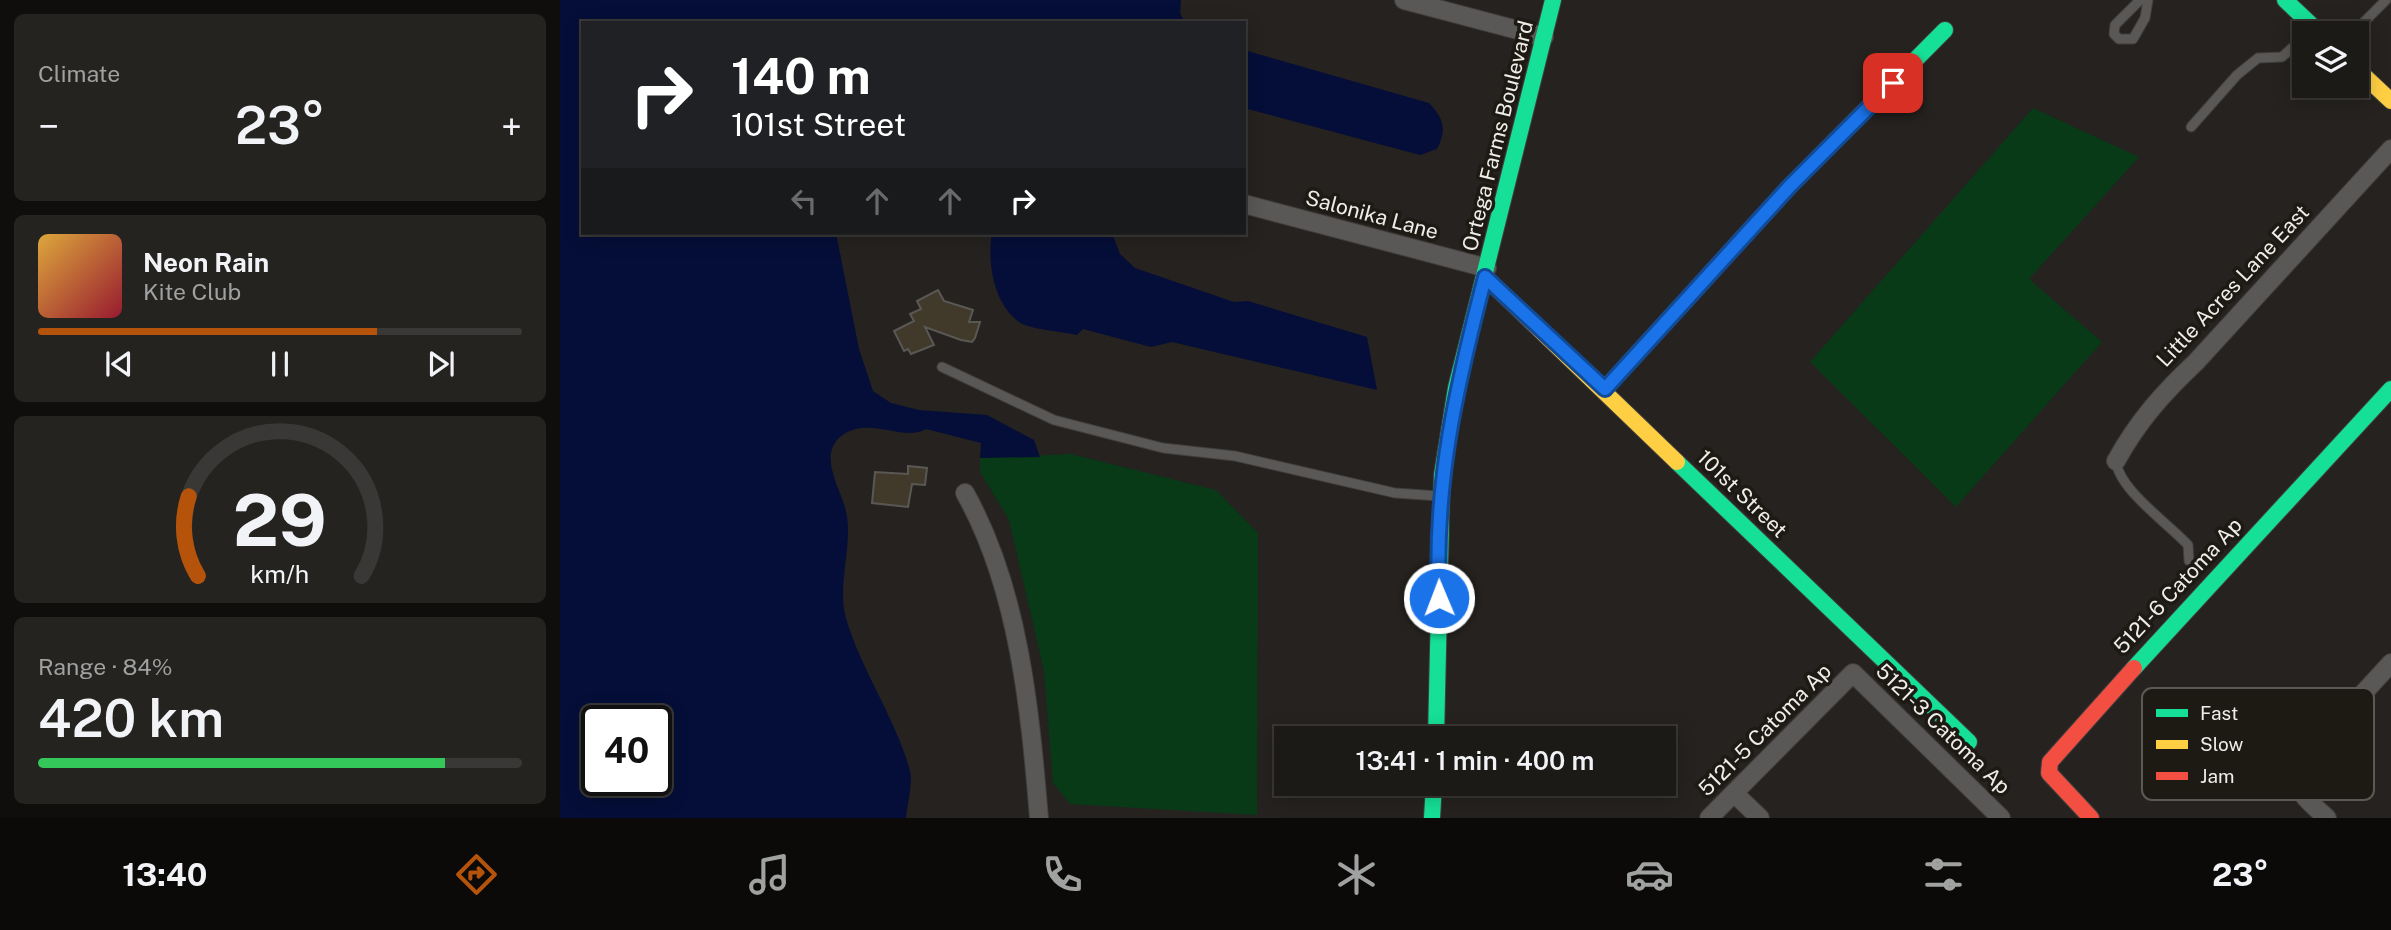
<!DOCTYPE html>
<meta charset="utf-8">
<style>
:root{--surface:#1c1a17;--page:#252320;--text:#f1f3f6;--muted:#a0a1a1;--line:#3a3836;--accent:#b45309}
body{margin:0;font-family:"Public Sans",sans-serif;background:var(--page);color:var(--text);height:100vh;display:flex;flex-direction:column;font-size:26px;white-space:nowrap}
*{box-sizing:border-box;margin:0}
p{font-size:23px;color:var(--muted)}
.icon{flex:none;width:38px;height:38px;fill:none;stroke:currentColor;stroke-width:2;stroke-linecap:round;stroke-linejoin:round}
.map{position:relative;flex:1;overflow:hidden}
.sheet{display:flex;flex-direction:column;gap:14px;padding:14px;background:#0f0e0d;width:560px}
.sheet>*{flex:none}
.hud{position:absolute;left:21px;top:21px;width:665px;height:214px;border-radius:0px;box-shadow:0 4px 18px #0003,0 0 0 2px var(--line);background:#202124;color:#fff;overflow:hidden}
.tools{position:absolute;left:1732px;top:21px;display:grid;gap:14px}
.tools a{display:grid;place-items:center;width:77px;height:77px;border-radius:0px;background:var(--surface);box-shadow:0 4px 18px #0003,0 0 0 2px var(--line);font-size:35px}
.speed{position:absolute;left:21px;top:705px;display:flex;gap:14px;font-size:35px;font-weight:700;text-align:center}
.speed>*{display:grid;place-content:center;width:91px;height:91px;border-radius:50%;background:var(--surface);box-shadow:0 4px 18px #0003,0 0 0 2px var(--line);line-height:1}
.speed .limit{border:4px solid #111;border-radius:10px;background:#fff;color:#111}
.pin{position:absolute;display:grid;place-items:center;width:60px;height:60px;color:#fff;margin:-30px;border-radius:14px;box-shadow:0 4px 10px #0006}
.me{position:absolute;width:77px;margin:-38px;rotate:359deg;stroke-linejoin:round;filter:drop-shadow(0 0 5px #0008)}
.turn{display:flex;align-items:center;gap:24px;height:147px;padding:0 35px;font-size:32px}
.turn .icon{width:91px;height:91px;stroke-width:2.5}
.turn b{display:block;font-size:49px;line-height:60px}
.lanes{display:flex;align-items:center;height:66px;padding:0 35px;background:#0003;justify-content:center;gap:35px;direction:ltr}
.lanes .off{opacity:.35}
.big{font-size:52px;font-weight:600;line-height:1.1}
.sheet .widget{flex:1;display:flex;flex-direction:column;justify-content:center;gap:10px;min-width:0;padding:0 24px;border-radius:10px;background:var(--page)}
.sheet .dial{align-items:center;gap:0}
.dial svg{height:182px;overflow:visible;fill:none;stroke:var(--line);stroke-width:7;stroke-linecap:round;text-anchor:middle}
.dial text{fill:var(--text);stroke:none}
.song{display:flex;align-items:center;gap:21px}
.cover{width:84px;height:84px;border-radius:10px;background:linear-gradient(135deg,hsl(40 70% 55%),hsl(350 70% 35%))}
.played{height:7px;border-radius:4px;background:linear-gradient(90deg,var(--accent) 70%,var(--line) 70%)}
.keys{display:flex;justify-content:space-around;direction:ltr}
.heat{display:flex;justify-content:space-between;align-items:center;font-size:38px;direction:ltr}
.charge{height:10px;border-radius:5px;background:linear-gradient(90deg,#34c759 84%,var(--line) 0)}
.trip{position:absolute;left:714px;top:726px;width:402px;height:70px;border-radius:0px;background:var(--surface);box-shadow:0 4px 18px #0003,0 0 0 2px var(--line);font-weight:600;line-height:70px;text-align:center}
.menu{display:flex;height:112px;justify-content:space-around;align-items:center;background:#0b0a09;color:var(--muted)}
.menu .icon{width:49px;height:49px}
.menu .current{color:var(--accent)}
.menu b{font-size:32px;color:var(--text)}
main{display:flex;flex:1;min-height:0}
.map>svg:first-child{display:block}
.green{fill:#083a18}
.water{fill:#050e38;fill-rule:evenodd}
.building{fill:#413a2b;stroke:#5a5855;stroke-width:2}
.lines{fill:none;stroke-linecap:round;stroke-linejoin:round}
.lane-casing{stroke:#413e3c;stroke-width:11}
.street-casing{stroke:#413e3c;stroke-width:20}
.fast-casing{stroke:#413e3c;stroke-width:18}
.slow-casing{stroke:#413e3c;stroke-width:18}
.jam-casing{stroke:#413e3c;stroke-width:18}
.lane{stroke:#595857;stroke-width:9}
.street{stroke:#595857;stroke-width:18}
.fast{stroke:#16e098;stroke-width:16}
.slow{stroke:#ffcf43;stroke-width:16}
.jam{stroke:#f24e42;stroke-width:16}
.route-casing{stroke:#114b97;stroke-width:18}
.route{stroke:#1a73e8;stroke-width:12}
.labels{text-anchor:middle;stroke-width:7;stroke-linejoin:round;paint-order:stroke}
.street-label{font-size:21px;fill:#f0ede9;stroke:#1d1a14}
.key{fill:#1d1a14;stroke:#5c5954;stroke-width:2}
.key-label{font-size:19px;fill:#f0ede9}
</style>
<main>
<section class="sheet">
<div class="widget"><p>Climate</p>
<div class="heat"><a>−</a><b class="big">23°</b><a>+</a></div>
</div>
<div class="widget">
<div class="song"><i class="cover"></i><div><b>Neon Rain</b><p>Kite Club</p></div></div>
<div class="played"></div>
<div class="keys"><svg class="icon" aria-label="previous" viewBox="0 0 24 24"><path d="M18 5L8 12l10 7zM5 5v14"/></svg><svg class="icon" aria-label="pause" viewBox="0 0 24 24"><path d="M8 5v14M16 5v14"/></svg><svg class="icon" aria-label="next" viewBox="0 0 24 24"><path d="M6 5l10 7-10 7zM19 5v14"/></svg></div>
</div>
<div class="widget dial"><svg viewBox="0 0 100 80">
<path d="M14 69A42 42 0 1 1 86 69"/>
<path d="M14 69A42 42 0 0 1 10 34" stroke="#b45309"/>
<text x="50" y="56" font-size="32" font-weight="700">29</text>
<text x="50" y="72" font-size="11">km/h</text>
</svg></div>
<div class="widget"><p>Range · 84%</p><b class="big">420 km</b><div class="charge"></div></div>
</section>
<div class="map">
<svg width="1831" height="818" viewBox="0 0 1831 818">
<rect width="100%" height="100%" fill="#25221f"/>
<!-- green -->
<path class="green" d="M1473,108L1579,157L1469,279L1542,342L1396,507L1250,362Z
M511,454L656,490L698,533L697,815L510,804L493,783L484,671L449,520L420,472V458Z"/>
<!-- water -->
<path class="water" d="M0,0H621L620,13L625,23H23V233H276L299,349L313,391L331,403L359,410L427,415L474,440L480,457L420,458L421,443L366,429C343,443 308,414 280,437C259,455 279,487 285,507C295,542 276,584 286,618C300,668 337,721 350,771C353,784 347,804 346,818H0ZM37,721H96V780H37Z
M684,50L869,103C884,119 887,129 877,149L860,155L684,108Z
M432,233H552L560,254L575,268L674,302L688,301L807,337L817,390L612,342L591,347L523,329L517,335C504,332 468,329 459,322C433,303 427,261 432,233Z"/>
<!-- building -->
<path class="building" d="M378,290L384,301L413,310L409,322H420L415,338L412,342L401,340L365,327L374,345L351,354L348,349L344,351L334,331L354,321L350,314L361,309L357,301Z
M348,466L367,468L365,485L352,484L348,507L312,503L315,472L348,474Z"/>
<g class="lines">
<defs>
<path id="lane" d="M1580,0L1555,25L1554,34L1559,39H1573L1585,18L1588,0
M1793,33L1826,0
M1631,127L1677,75L1698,58L1722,57L1745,36
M382,367L494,420L603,448L675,456L835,493L879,496
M1556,461C1559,490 1608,523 1628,545L1629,561"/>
<path id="street" d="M844,0L984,37
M684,204L927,268
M1556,461C1578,421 1603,393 1636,362L1831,149
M405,493C459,589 470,710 479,818
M1175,794L1200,818
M1149,818L1293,673L1441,818
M1767,818C1749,801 1728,789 1740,762L1831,663"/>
<path id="fast" d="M1725,0L1760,33
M1045,389L1230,186L1385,30
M1117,462L1409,742
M1574,668L1831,389
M876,738L882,475L896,388L993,0
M872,818L874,784"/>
<path id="slow" d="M1797,69L1831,101
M925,277L1117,462"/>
<path id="jam" d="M1531,818L1489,773L1490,762L1574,668"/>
</defs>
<!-- lane casing -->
<use href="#lane" class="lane-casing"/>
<!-- street casing -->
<use href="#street" class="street-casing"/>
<!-- fast casing -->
<use href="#fast" class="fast-casing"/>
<!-- slow casing -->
<use href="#slow" class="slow-casing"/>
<!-- jam casing -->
<use href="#jam" class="jam-casing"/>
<!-- lane -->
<use href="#lane" class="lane"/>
<!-- street -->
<use href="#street" class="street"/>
<!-- fast -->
<use href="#fast" class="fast"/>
<!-- slow -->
<use href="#slow" class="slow"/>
<!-- jam -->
<use href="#jam" class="jam"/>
</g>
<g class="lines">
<defs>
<path id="route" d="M879,598C874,482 896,388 925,277L1045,389L1230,186L1333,83"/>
</defs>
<!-- route casing -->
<use href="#route" class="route-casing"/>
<!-- route -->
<use href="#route" class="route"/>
</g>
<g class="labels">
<!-- street labels -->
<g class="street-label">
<text transform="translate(938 136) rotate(-76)" y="7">Ortega Farms Boulevard</text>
<text transform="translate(812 215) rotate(15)" y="7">Salonika Lane</text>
<text transform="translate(1673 286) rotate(-47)" y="7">Little Acres Lane East</text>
<text transform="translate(1182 494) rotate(44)" y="7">101st Street</text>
<text transform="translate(1618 586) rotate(-47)" y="7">5121-6 Catoma Ap</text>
<text transform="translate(1383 729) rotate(44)" y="7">5121-3 Catoma Ap</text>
<text transform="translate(1205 730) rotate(-45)" y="7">5121-5 Catoma Ap</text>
</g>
</g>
<!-- legend -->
<rect x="1582" y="688" width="232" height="112" rx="10" class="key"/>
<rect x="1596" y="709" width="32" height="8" fill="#16e098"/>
<rect x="1596" y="740" width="32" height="9" fill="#ffcf43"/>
<rect x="1596" y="772" width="32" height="8" fill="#f24e42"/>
<g class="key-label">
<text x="1640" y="720">Fast</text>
<text x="1640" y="751">Slow</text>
<text x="1640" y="783">Jam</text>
</g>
</svg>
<div class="tools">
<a><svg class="icon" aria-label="layers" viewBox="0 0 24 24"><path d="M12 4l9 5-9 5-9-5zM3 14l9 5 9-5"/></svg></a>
</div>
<div class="speed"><div class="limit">40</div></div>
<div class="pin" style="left:1333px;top:83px;background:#d93025"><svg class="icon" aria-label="arrive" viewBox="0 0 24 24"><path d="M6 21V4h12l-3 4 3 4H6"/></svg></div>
<svg class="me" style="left:879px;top:598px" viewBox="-20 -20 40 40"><circle r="17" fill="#1a73e8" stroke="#fff" stroke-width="3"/><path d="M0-11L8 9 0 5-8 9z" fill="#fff"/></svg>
<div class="trip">13:41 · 1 min · 400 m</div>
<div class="hud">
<div class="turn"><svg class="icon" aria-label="right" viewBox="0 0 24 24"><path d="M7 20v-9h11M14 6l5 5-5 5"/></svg><div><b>140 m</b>101st Street</div></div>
<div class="lanes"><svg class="icon off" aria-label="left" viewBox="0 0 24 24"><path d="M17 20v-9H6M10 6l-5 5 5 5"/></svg><svg class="icon off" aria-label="ahead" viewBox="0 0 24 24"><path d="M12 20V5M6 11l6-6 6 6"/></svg><svg class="icon off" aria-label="ahead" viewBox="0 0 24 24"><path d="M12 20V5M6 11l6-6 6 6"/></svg><svg class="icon" aria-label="right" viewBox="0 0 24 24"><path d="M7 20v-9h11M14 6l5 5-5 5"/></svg></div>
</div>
</div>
</main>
<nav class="menu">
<b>13:40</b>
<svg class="icon current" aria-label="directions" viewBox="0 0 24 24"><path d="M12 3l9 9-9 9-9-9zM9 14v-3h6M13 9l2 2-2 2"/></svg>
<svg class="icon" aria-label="music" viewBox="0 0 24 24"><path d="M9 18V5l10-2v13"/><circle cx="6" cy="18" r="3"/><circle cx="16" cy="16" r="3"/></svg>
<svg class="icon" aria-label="phone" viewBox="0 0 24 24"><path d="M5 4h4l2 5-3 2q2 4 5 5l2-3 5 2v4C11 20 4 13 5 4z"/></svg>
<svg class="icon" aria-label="climate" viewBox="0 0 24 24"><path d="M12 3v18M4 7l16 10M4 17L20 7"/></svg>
<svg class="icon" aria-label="car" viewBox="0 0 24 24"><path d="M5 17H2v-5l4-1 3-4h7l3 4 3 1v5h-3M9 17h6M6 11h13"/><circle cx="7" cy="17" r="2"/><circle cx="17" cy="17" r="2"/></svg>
<svg class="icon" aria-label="filters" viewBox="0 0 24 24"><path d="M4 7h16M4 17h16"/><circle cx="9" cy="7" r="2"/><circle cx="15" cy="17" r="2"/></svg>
<b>23°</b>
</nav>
